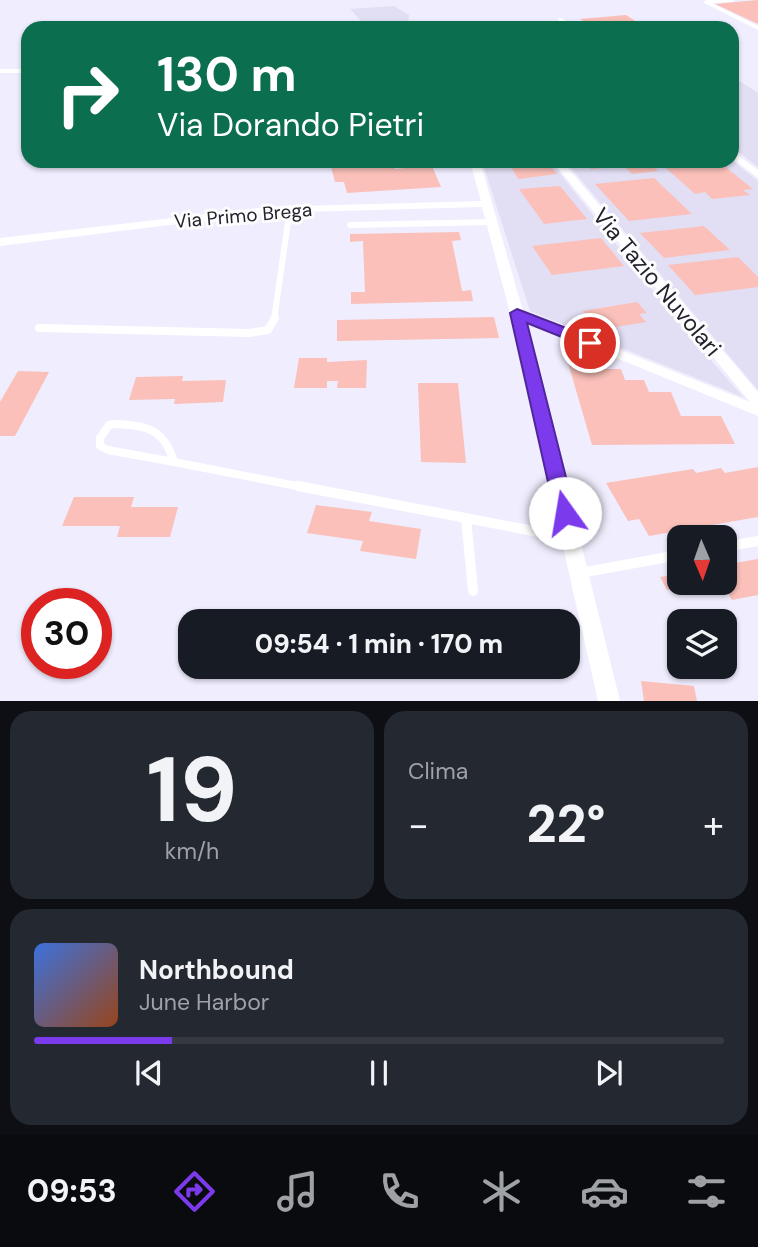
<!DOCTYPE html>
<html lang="it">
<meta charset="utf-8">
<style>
:root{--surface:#171b24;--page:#242831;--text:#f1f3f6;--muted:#9ea1a6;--line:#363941;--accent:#7c3aed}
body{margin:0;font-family:"DM Sans",sans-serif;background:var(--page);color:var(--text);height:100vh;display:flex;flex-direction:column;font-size:26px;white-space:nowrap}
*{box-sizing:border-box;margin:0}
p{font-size:23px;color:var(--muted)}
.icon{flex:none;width:38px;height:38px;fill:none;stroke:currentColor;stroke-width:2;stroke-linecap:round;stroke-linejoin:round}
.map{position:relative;height:701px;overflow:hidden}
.sheet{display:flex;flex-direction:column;gap:10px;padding:10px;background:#0d0f14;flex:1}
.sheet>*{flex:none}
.guide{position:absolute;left:21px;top:21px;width:718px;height:147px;border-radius:21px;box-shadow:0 2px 5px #0004;background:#0b6e4f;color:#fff;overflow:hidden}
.needle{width:46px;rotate:178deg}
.buttons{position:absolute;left:667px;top:525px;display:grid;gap:14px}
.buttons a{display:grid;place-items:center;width:70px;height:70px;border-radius:14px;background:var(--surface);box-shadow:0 2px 5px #0004;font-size:35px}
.speed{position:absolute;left:21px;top:588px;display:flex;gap:14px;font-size:35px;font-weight:700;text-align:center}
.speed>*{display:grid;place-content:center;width:91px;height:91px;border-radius:50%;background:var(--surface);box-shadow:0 2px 5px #0004;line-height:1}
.speed .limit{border:10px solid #d22;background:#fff;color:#111}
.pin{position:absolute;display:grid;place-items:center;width:60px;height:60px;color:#fff;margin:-30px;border:4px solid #fff;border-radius:50%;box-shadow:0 2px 7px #0007}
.me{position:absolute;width:77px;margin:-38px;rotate:347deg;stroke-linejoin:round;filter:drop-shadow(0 0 5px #0008)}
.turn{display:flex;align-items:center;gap:24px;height:147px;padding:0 21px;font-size:32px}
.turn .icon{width:91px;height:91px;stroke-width:2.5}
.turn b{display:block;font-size:49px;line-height:60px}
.big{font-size:52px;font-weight:800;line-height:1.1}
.sheet .tile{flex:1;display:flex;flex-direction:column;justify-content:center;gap:10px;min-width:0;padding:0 24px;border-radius:21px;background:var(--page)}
.sheet .dial{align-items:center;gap:0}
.dial b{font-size:91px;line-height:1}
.song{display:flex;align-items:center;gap:21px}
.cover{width:84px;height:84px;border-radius:10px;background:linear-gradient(135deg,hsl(220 70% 55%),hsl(20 70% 35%))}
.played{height:7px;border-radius:4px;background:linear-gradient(90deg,var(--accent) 20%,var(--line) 20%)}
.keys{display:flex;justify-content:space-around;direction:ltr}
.heat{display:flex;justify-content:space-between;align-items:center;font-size:38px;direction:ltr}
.sheet .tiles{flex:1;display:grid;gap:10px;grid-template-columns:1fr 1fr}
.tile:last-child{grid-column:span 2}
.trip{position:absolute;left:178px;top:609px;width:402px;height:70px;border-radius:21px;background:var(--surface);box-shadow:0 2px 5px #0004;font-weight:800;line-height:70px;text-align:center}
.menu{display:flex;height:112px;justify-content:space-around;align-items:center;background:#090b0e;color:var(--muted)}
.menu .icon{width:49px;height:49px}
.menu .active{color:var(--accent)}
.menu b{font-size:32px;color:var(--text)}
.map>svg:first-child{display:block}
.industrial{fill:#e2def4}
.building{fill:#fac0b9}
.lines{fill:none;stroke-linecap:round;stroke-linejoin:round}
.lane-far3{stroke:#fff;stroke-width:3.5}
.lane-far2{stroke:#fff;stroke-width:6}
.lane-far1{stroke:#fff;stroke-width:8}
.lane{stroke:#fff;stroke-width:10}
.street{fill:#fff;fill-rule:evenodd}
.route{fill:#7c3aed;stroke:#51269a;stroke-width:2}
.labels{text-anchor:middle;stroke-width:6;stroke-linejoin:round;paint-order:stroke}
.far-street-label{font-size:19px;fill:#24212c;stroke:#fdfdfd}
.street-label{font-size:23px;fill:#24212c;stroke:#fdfdfd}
</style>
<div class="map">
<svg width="758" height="701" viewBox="0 0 758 701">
<rect width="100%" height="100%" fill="#f0edfe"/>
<!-- industrial -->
<path class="industrial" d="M394,6L409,15L408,24L411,28H340L363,23L350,9Z
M732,76L758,93V167L732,147Z
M732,160L758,181V390L565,161Z
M482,161H550L677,321L743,397L530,311Z"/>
<!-- building -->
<path class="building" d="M758,0V24L715,4Z
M626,15L646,28H593L580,19Z
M508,161H546L557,174L518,179Z
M583,161H647L658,171L632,174L624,166L591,169Z
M658,161H718L753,189L743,190L750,195L712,199L705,192L695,194Z
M393,163L395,169L432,166L441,187L347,193L344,182H335L331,167Z
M654,178L692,214L629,221L595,184Z
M560,186L587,219L544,224L519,189Z
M704,226L730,250L664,258L640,233Z
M459,232L461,240L452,241L462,291L471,290L473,301L351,304V292H365L363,241L350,242V234Z
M601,238L624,266L552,275L532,246Z
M738,257L758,277V287L695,295L668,265Z
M637,302L647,313L639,314L646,322L597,330L583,311Z
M494,317L499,338L337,341V320Z
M564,349H579L583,361H600L603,369H621L625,380H644L649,392H671L681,416H721L735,444L592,445Z
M299,358H327V362L367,360L366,388H337L338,381H327V388H294Z
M18,371L49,372L15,436H0V402Z
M183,376L182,381L226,380L223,402L174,404L175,399L129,400L136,377Z
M418,383H458L466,463L421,462Z
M758,467V517L649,536L639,519L628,521L606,483L693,469L696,473L721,468L725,473Z
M74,497H134L131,507H178L170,537H117L120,526H62Z
M316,505L372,512L369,521L421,529L416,559L360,551L363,541L307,533Z
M758,559V595L732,600L725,588L692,595L687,586L667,590L660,577L679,574V583H724V565Z
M641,681L694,686L697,701H644Z"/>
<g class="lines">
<!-- lane-far3 -->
<path class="lane-far3" d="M732,0L706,2L758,28"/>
<!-- lane-far2 -->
<path class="lane-far2" d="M350,225L493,222
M274,320L290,208"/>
<!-- lane-far1 -->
<path class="lane-far1" d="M39,328L249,333L268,330L275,318
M114,424C147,425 164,429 174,462L108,450L100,446V438L109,425Z
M174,462L307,488"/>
<!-- lane -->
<path class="lane" d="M298,486L570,538
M466,518L473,591
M724,547L758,541
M580,573L679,555"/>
<!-- street -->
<path class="street" d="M558,18H562L575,28H567L558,20Z
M0,69H28V73H0Z
M732,151L758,170V178L732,158Z
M470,161H480L523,311L750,402L552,161H562L758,392V416L526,321L620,701H598L510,313L482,207L266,213L0,246V238L266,207L481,201Z"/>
</g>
<!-- route -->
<path class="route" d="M517,309L595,339L597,343L595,346H584L527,323L575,513L572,518L565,520L558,518L555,513L510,313Z"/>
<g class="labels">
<!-- far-street labels -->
<g class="far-street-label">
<text transform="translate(243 215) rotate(-5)" y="7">Via Primo Brega</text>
</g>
<!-- street labels -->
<g class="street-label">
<text transform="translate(657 282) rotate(50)" y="8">Via Tazio Nuvolari</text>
</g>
</g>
</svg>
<div class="buttons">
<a><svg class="needle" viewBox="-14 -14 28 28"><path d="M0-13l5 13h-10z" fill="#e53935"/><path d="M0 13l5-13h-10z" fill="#9ea1a6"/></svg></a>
<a><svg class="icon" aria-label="layers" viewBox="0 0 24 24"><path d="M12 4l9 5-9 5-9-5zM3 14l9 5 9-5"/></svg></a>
</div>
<div class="speed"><div class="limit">30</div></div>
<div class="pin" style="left:590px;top:343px;background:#d93025"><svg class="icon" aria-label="arrive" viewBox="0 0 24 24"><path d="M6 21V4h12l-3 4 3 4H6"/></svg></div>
<svg class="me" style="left:565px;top:513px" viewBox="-20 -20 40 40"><circle r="19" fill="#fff"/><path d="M0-13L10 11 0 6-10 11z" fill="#7c3aed"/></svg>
<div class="trip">09:54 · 1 min · 170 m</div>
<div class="guide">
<div class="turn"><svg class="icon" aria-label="right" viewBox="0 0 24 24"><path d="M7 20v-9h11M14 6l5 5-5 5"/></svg><div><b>130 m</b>Via Dorando Pietri</div></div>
</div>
</div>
<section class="sheet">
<div class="tiles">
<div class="tile dial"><b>19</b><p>km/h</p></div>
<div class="tile"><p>Clima</p>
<div class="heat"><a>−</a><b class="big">22°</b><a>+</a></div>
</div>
<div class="tile">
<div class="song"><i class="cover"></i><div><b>Northbound</b><p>June Harbor</p></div></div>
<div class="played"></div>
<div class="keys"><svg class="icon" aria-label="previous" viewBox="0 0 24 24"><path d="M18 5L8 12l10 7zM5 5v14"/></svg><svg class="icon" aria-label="pause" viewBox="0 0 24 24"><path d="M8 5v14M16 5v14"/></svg><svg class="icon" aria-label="next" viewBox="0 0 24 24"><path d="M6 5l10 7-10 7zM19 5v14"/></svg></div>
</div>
</div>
</section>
<nav class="menu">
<b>09:53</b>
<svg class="icon active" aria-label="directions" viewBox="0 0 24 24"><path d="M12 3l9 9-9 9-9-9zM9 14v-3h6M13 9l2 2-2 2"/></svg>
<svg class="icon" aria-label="music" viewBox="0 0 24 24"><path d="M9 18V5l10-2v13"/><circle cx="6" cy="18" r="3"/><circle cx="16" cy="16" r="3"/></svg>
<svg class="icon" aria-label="phone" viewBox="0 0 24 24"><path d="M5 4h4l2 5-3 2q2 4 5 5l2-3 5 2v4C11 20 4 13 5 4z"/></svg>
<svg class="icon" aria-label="climate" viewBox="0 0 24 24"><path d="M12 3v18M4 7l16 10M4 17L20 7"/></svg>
<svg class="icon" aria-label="car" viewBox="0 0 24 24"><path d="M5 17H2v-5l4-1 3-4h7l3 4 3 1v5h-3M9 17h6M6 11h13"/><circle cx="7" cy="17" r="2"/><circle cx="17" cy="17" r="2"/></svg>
<svg class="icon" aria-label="filters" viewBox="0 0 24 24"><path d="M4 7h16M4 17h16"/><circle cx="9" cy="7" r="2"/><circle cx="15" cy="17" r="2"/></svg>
</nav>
